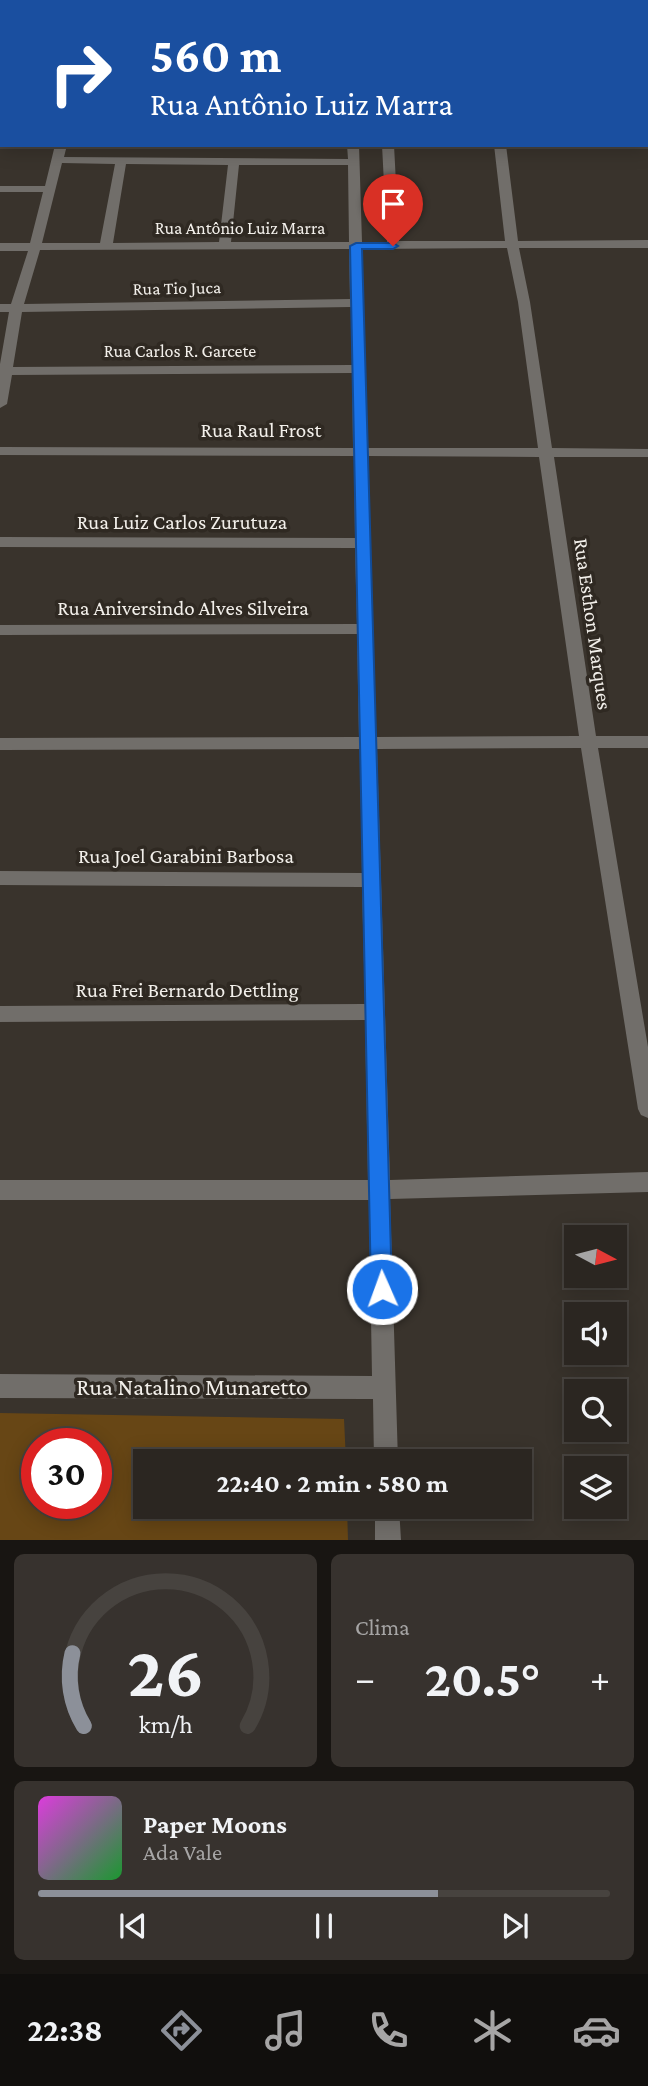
<!DOCTYPE html>
<html lang="pt">
<meta charset="utf-8">
<style>
:root{--surface:#2b2621;--page:#37322e;--text:#f1f3f6;--muted:#a6a5a5;--line:#47433f;--accent:#8c9099}
body{margin:0;font-family:"Crimson Pro",serif;background:var(--page);color:var(--text);height:100vh;display:flex;flex-direction:column;font-size:26px;white-space:nowrap}
*{box-sizing:border-box;margin:0}
p{font-size:23px;color:var(--muted)}
.icon{flex:none;width:38px;height:38px;fill:none;stroke:currentColor;stroke-width:2;stroke-linecap:round;stroke-linejoin:round}
.map{position:relative;height:1540px;overflow:hidden}
.panel{display:flex;flex-direction:column;gap:14px;padding:14px;background:#181512;flex:1}
.panel>*{flex:none}
.hud{position:absolute;left:0px;top:0px;width:649px;height:147px;box-shadow:0 4px 18px #0003,0 0 0 2px var(--line);background:#1a4fa0;color:#fff;overflow:hidden}
.needle{width:46px;rotate:97deg}
.controls{position:absolute;left:564px;top:1225px;display:grid;gap:14px}
.controls a{display:grid;place-items:center;width:63px;height:63px;border-radius:0px;background:var(--surface);box-shadow:0 4px 18px #0003,0 0 0 2px var(--line);font-size:35px}
.speed{position:absolute;left:21px;top:1428px;display:flex;gap:14px;font-size:35px;font-weight:700;text-align:center}
.speed>*{display:grid;place-content:center;width:91px;height:91px;border-radius:50%;background:var(--surface);box-shadow:0 4px 18px #0003,0 0 0 2px var(--line);line-height:1}
.speed .limit{border:10px solid #d22;background:#fff;color:#111}
.pin{position:absolute;display:grid;place-items:center;width:60px;height:60px;color:#fff;margin:-72px -30px;border-radius:50% 50% 50% 0;rotate:-45deg;box-shadow:0 0 7px #0007}
.pin .icon{rotate:45deg}
.me{position:absolute;width:77px;margin:-38px;rotate:358deg;stroke-linejoin:round;filter:drop-shadow(0 0 5px #0008)}
.turn{display:flex;align-items:center;gap:24px;height:147px;padding:0 35px;font-size:32px}
.turn .icon{width:91px;height:91px;stroke-width:2.5}
.turn b{display:block;font-size:49px;line-height:60px}
.big{font-size:52px;font-weight:700;line-height:1.1}
.panel .card{flex:1;display:flex;flex-direction:column;justify-content:center;gap:10px;min-width:0;padding:0 24px;border-radius:10px;background:var(--page)}
.panel .dial{align-items:center;gap:0}
.dial svg{height:182px;overflow:visible;fill:none;stroke:var(--line);stroke-width:7;stroke-linecap:round;text-anchor:middle}
.dial text{fill:var(--text);stroke:none}
.song{display:flex;align-items:center;gap:21px}
.cover{width:84px;height:84px;border-radius:10px;background:linear-gradient(135deg,hsl(300 70% 55%),hsl(130 70% 35%))}
.played{height:7px;border-radius:4px;background:linear-gradient(90deg,var(--accent) 70%,var(--line) 70%)}
.keys{display:flex;justify-content:space-around;direction:ltr}
.heat{display:flex;justify-content:space-between;align-items:center;font-size:38px;direction:ltr}
.panel .tiles{flex:1;display:grid;gap:14px;grid-template-columns:1fr 1fr}
.card:last-child{grid-column:span 2}
.trip{position:absolute;left:133px;top:1449px;width:399px;height:70px;border-radius:0px;background:var(--surface);box-shadow:0 4px 18px #0003,0 0 0 2px var(--line);font-weight:700;line-height:70px;text-align:center}
.tabs{display:flex;height:112px;justify-content:space-around;align-items:center;background:#110f0d;color:var(--muted)}
.tabs .icon{width:49px;height:49px}
.tabs .selected{color:var(--accent)}
.tabs b{font-size:32px;color:var(--text)}
.map>svg:first-child{display:block}
.green{fill:#674615;fill-rule:evenodd}
.lines{fill:none;stroke-linecap:round;stroke-linejoin:round}
.minor{fill:#716e6a;fill-rule:evenodd}
.route{fill:#1a73e8;stroke:#114b97;stroke-width:2}
.labels{text-anchor:middle;stroke-width:7;stroke-linejoin:round;paint-order:stroke}
.far-street-label{font-size:18px;fill:#f2efea;stroke:#2f2922}
.street-label{font-size:21px;fill:#f2efea;stroke:#2f2922}
.near-street-label{font-size:24px;fill:#f2efea;stroke:#2f2922}
</style>
<div class="map">
<svg width="648" height="1540" viewBox="0 0 648 1540">
<rect width="100%" height="100%" fill="#39332c"/>
<!-- green -->
<path class="green" d="M0,1413L344,1419L346,1461H145V1507H347L348,1540H0ZM37,1444H96V1503H37Z"/>
<g class="lines">
<!-- minor -->
<path class="minor" d="M90,0H100L89,2Z
M219,0H229V2H219Z
M343,0H353V2H343Z
M431,0H441V2H431Z
M603,0H613L614,2H604Z
M0,7H2V13H0Z
M0,44H2V50H0Z
M0,88H2V94H0Z
M0,136H2V142H0Z
M55,145H67L64,157L348,159L347,145H359L362,242H387L382,145H394L399,241H505L494,145H506L518,241L648,240V248H519L530,302L552,448L648,449V457H554L596,736H648V748H598L648,1047V1118L641,1115L638,1109L581,748L377,749L390,1180L648,1172V1192L390,1199L398,1461H374L373,1399L0,1398V1374L372,1376L369,1200H0V1180H368L365,1020L0,1022V1006L365,1004L362,887L0,885V871L362,873L360,749L0,750V738L359,737L357,634L0,635V625L357,624L355,548L0,547V537L355,538L354,456L0,455V447L353,448L352,373L12,375L7,404L0,408V364L9,312H0V304H11L28,251H0V243H30L43,192H0V186H45ZM62,163L115,164L100,243H42ZM126,164L228,165L219,242L113,243ZM239,165H348L349,242H231ZM507,248L518,302L538,448H368L362,249ZM349,249L350,299L24,304L40,250ZM351,307L352,365L13,367L22,312ZM368,456L539,457L579,736L376,737Z
M375,1507H399L401,1540H375Z"/>
</g>
<!-- route -->
<path class="route" d="M356,243H393L398,246L393,249H362L392,1289L389,1296L382,1299L374,1296L371,1289L350,246Z"/>
<g class="labels">
<!-- far-street labels -->
<g class="far-street-label">
<text x="240" y="234">Rua Antônio Luiz Marra</text>
<text transform="translate(177 288) rotate(-1)" y="6">Rua Tio Juca</text>
<text x="180" y="357">Rua Carlos R. Garcete</text>
</g>
<!-- street labels -->
<g class="street-label">
<text x="261" y="437">Rua Raul Frost</text>
<text x="182" y="529">Rua Luiz Carlos Zurutuza</text>
<text x="183" y="615">Rua Aniversindo Alves Silveira</text>
<text transform="translate(593 624) rotate(82)" y="7">Rua Esthon Marques</text>
<text x="186" y="863">Rua Joel Garabini Barbosa</text>
<text x="187" y="997">Rua Frei Bernardo Dettling</text>
</g>
<!-- near-street labels -->
<g class="near-street-label">
<text x="192" y="1395">Rua Natalino Munaretto</text>
</g>
</g>
</svg>
<div class="controls">
<a><svg class="needle" viewBox="-14 -14 28 28"><path d="M0-13l5 13h-10z" fill="#e53935"/><path d="M0 13l5-13h-10z" fill="#a6a5a5"/></svg></a>
<a><svg class="icon" aria-label="sound" viewBox="0 0 24 24"><path d="M4 9h4l5-4v14l-5-4H4zM17 9q2 3 0 6"/></svg></a>
<a><svg class="icon" aria-label="search" viewBox="0 0 24 24"><circle cx="10" cy="10" r="6"/><path d="M15 15l6 6"/></svg></a>
<a><svg class="icon" aria-label="layers" viewBox="0 0 24 24"><path d="M12 4l9 5-9 5-9-5zM3 14l9 5 9-5"/></svg></a>
</div>
<div class="speed"><div class="limit">30</div></div>
<div class="pin" style="left:393px;top:246px;background:#d93025"><svg class="icon" aria-label="arrive" viewBox="0 0 24 24"><path d="M6 21V4h12l-3 4 3 4H6"/></svg></div>
<svg class="me" style="left:382px;top:1289px" viewBox="-20 -20 40 40"><circle r="17" fill="#1a73e8" stroke="#fff" stroke-width="3"/><path d="M0-11L8 9 0 5-8 9z" fill="#fff"/></svg>
<div class="trip">22:40 · 2 min · 580 m</div>
<div class="hud">
<div class="turn"><svg class="icon" aria-label="right" viewBox="0 0 24 24"><path d="M7 20v-9h11M14 6l5 5-5 5"/></svg><div><b>560 m</b>Rua Antônio Luiz Marra</div></div>
</div>
</div>
<section class="panel">
<div class="tiles">
<div class="card dial"><svg viewBox="0 0 100 80">
<path d="M14 69A42 42 0 1 1 86 69"/>
<path d="M14 69A42 42 0 0 1 9 37" stroke="#8c9099"/>
<text x="50" y="56" font-size="32" font-weight="700">26</text>
<text x="50" y="72" font-size="11">km/h</text>
</svg></div>
<div class="card"><p>Clima</p>
<div class="heat"><a>−</a><b class="big">20.5°</b><a>+</a></div>
</div>
<div class="card">
<div class="song"><i class="cover"></i><div><b>Paper Moons</b><p>Ada Vale</p></div></div>
<div class="played"></div>
<div class="keys"><svg class="icon" aria-label="previous" viewBox="0 0 24 24"><path d="M18 5L8 12l10 7zM5 5v14"/></svg><svg class="icon" aria-label="pause" viewBox="0 0 24 24"><path d="M8 5v14M16 5v14"/></svg><svg class="icon" aria-label="next" viewBox="0 0 24 24"><path d="M6 5l10 7-10 7zM19 5v14"/></svg></div>
</div>
</div>
</section>
<nav class="tabs">
<b>22:38</b>
<svg class="icon selected" aria-label="directions" viewBox="0 0 24 24"><path d="M12 3l9 9-9 9-9-9zM9 14v-3h6M13 9l2 2-2 2"/></svg>
<svg class="icon" aria-label="music" viewBox="0 0 24 24"><path d="M9 18V5l10-2v13"/><circle cx="6" cy="18" r="3"/><circle cx="16" cy="16" r="3"/></svg>
<svg class="icon" aria-label="phone" viewBox="0 0 24 24"><path d="M5 4h4l2 5-3 2q2 4 5 5l2-3 5 2v4C11 20 4 13 5 4z"/></svg>
<svg class="icon" aria-label="climate" viewBox="0 0 24 24"><path d="M12 3v18M4 7l16 10M4 17L20 7"/></svg>
<svg class="icon" aria-label="car" viewBox="0 0 24 24"><path d="M5 17H2v-5l4-1 3-4h7l3 4 3 1v5h-3M9 17h6M6 11h13"/><circle cx="7" cy="17" r="2"/><circle cx="17" cy="17" r="2"/></svg>
</nav>
